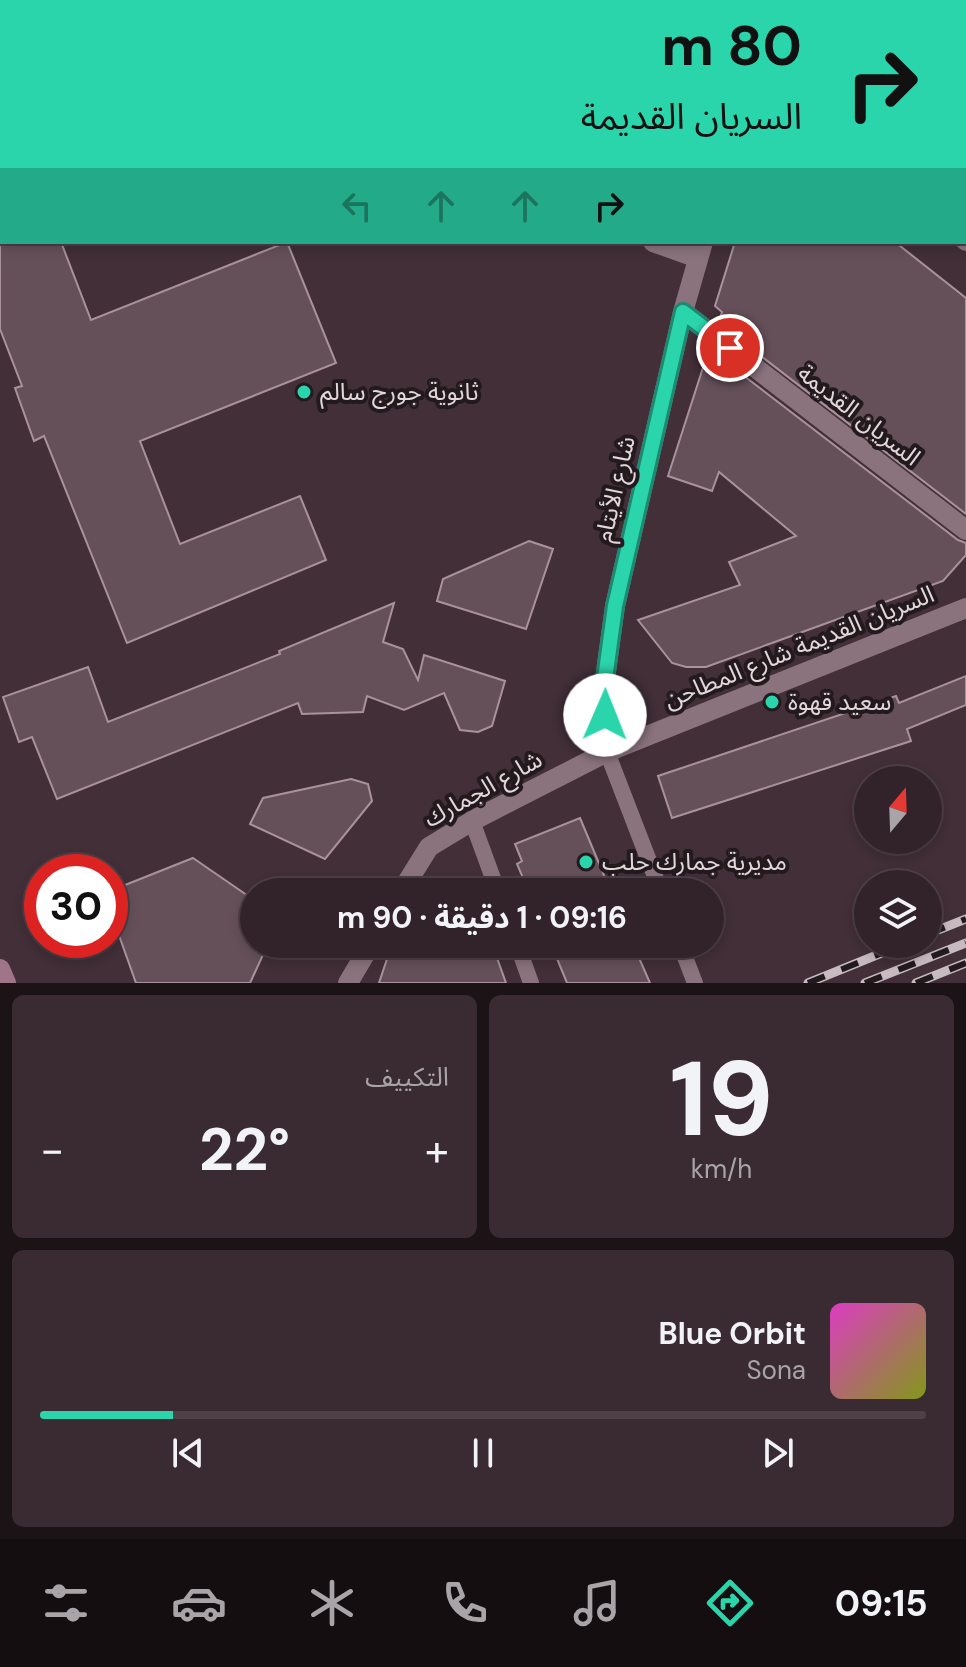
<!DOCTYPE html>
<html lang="ar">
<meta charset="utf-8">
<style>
:root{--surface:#32232a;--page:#3a2b32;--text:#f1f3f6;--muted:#a8a4a8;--line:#4d4047;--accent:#2bd5ac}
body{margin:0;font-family:"DM Sans","Noto Sans Arabic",sans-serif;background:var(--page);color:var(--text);direction:rtl;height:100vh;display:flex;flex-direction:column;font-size:30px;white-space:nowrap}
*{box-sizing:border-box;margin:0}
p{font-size:26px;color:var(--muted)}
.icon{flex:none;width:44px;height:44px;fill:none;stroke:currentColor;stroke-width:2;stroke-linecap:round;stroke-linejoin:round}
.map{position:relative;height:983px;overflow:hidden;direction:ltr}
.drawer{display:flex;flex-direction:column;gap:12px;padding:12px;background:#1c1317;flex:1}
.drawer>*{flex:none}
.banner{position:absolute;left:0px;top:0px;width:966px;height:244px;box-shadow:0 4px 12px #0003,0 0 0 2px var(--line);direction:rtl;background:#2bd5ac;color:#111;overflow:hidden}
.needle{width:52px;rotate:19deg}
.buttons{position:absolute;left:854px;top:766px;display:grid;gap:16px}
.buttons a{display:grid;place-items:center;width:88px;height:88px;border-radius:50%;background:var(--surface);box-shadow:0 4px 12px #0003,0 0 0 2px var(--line);font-size:40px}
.speed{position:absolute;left:24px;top:854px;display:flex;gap:16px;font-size:40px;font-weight:700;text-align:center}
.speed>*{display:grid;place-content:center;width:104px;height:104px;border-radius:50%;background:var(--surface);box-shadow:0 4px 12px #0003,0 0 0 2px var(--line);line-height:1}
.speed .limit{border:12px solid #d22;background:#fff;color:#111}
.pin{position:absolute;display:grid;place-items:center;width:68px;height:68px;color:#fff;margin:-34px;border:4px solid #fff;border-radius:50%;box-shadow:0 2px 8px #0007}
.me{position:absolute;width:88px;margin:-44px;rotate:1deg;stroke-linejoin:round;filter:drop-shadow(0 0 6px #0008)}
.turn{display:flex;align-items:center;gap:28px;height:168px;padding:0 32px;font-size:36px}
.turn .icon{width:104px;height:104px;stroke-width:2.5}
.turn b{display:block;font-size:56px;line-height:68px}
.lanes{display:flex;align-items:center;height:76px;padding:0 32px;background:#0003;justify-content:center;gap:40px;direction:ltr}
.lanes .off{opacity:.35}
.big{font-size:60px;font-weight:700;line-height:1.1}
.drawer .card{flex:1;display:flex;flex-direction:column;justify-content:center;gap:12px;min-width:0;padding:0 28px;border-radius:12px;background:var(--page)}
.drawer .dial{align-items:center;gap:0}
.dial b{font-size:104px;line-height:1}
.song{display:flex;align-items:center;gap:24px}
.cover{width:96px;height:96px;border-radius:12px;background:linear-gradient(135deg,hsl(310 70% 55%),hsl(70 70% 35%))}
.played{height:8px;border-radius:4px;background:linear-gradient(90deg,var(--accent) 15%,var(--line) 15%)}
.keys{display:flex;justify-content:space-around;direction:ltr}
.heat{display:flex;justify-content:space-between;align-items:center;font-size:44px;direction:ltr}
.drawer .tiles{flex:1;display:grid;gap:12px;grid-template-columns:1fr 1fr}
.card:last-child{grid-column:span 2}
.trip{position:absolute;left:240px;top:878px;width:484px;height:80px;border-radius:40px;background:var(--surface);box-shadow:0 4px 12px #0003,0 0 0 2px var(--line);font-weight:700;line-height:80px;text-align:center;direction:rtl}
.tab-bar{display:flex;height:128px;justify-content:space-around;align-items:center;background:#140e11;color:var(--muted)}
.tab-bar .icon{width:56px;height:56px}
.tab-bar .current{color:var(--accent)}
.tab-bar b{font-size:36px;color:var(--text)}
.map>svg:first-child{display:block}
.building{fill:#655059;stroke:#a9929c;stroke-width:2}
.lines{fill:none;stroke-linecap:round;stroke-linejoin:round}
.service{stroke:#8a737d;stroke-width:16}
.minor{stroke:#8a737d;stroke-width:20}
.tertiary{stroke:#8a737d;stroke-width:20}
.secondary{stroke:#a07589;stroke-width:20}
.rail-casing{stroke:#c7bac0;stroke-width:9}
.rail{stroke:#231a1e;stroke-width:6;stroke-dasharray:18;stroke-linecap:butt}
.route-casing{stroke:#1c8a70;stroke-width:20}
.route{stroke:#2bd5ac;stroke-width:14}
.poi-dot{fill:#2bd5ac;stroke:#231a1e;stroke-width:3}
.labels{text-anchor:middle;stroke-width:8;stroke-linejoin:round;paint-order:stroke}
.poi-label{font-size:24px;fill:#e3d7dc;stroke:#231a1e;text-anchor:start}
.street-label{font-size:24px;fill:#e3d7dc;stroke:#231a1e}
</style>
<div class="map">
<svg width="966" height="983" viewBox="0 0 966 983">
<rect width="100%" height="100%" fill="#422f38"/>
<!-- building -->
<path class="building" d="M0,242H61L91,320L287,242L336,363L140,441L180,544L300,496L326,560L127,643L44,436L34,441L15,388L22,386L0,329Z
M735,242H895L966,298V514L718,323L722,312L715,306Z
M709,349L958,540L966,543V555L943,581L706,667H686L672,663L638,620L740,585L729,562L796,536L719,472L712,491L668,476Z
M529,541L553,549L526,629L437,601L443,579Z
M394,603L383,642L403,649L418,680L424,655L505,681L492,726L478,732L460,730L444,693L404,710L367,696L363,712L302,714L298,703L57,799L32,737L19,742L3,697L88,667L108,722L280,654L279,651Z
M966,676V705L907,729L911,741L672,818L658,776L896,696L899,703Z
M351,779L368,784L372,801L325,859L250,824L263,798Z
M580,818L611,892H529L517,864L522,861L515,844Z
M193,858L254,900V944H268L250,983H136L110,910V891Z
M392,944H492L506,983H379Z
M551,944H633L650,983H567Z"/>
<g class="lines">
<!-- service -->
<path class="service" d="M404,2L406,0
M964,31L966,30
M964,103L966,102
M607,752L661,892
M472,821L498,892
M517,944L531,983
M680,944L695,983"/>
<!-- minor -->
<path class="minor" d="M211,0L213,2
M777,2L778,0
M964,188L966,187
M964,239L966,241
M653,242L698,258
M683,312L966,530
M607,752L605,679L615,606L683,312L703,242"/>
<!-- tertiary -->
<path class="tertiary" d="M401,892L429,847L472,821L607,752L966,608
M348,983L371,944"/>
<!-- secondary -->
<path class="secondary" d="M0,969L6,983"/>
<defs>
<path id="rail" d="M928,934L966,919
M808,983L904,944
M865,983L966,943
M916,983L966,963"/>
</defs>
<!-- rail casing -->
<use href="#rail" class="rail-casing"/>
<!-- rail -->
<use href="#rail" class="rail"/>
</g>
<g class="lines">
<defs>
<path id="route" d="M605,715V679L615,606L683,312L730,348"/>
</defs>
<!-- route casing -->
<use href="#route" class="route-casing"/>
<!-- route -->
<use href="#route" class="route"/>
</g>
<!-- markers -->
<g class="poi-dot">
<circle cx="304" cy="392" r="8"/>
<circle cx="772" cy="702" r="8"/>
<circle cx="586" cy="862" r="8"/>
</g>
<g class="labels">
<!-- poi labels -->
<g class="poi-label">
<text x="320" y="400">ثانوية جورج سالم</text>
<text x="788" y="710">سعيد قهوة</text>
<text x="602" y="870">مديرية جمارك حلب</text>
</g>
<!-- street labels -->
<g class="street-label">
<text transform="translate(859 415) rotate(38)" y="8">السريان القديمة</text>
<text transform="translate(615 489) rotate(-77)" y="8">شارع الأيتام</text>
<text transform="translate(799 647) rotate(-22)" y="8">السريان القديمة شارع المطاحن</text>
<text transform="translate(483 789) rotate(-29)" y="8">شارع الجمارك</text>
</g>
</g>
</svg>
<div class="buttons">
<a><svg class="needle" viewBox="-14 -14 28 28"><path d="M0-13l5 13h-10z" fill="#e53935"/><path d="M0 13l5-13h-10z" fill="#a8a4a8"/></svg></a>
<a><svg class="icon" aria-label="layers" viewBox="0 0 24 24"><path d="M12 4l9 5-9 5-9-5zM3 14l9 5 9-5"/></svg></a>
</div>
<div class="speed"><div class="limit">30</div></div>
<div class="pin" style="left:730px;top:348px;background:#d93025"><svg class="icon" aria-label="arrive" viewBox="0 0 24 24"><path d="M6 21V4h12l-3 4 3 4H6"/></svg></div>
<svg class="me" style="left:605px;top:715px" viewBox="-20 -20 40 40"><circle r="19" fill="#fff"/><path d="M0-13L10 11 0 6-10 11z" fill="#2bd5ac"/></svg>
<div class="trip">09:16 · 1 دقيقة · 90 m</div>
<div class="banner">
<div class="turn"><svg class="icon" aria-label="right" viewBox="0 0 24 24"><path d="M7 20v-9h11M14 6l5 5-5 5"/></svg><div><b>80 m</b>السريان القديمة</div></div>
<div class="lanes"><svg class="icon off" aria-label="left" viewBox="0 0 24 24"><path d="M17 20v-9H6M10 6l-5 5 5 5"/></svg><svg class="icon off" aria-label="ahead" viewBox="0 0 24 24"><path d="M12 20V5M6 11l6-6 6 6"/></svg><svg class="icon off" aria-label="ahead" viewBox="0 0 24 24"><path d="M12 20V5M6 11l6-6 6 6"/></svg><svg class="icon" aria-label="right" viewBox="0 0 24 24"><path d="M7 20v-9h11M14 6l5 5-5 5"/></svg></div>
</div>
</div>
<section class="drawer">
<div class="tiles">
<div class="card dial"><b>19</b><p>km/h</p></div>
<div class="card"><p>التكييف</p>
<div class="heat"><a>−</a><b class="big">22°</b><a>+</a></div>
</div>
<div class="card">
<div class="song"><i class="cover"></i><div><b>Blue Orbit</b><p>Sona</p></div></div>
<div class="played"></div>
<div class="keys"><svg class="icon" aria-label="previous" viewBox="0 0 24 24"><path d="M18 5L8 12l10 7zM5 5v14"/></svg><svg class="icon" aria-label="pause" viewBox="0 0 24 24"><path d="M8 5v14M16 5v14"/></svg><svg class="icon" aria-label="next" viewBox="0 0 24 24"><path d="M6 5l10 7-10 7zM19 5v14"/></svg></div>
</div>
</div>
</section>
<nav class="tab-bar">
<b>09:15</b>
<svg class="icon current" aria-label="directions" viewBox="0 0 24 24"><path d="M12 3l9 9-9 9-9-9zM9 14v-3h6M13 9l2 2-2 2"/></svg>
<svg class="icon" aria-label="music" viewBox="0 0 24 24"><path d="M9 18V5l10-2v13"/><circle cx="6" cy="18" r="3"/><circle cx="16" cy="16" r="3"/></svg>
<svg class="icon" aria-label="phone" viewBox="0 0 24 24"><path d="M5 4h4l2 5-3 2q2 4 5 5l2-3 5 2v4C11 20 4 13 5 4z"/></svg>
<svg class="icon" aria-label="climate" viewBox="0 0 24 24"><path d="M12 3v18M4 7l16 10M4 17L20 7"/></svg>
<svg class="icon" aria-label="car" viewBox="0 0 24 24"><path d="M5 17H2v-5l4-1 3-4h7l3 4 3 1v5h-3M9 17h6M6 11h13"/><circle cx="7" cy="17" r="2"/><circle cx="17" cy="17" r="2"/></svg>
<svg class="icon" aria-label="filters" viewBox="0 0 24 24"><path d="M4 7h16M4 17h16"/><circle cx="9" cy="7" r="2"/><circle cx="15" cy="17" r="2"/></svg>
</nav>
